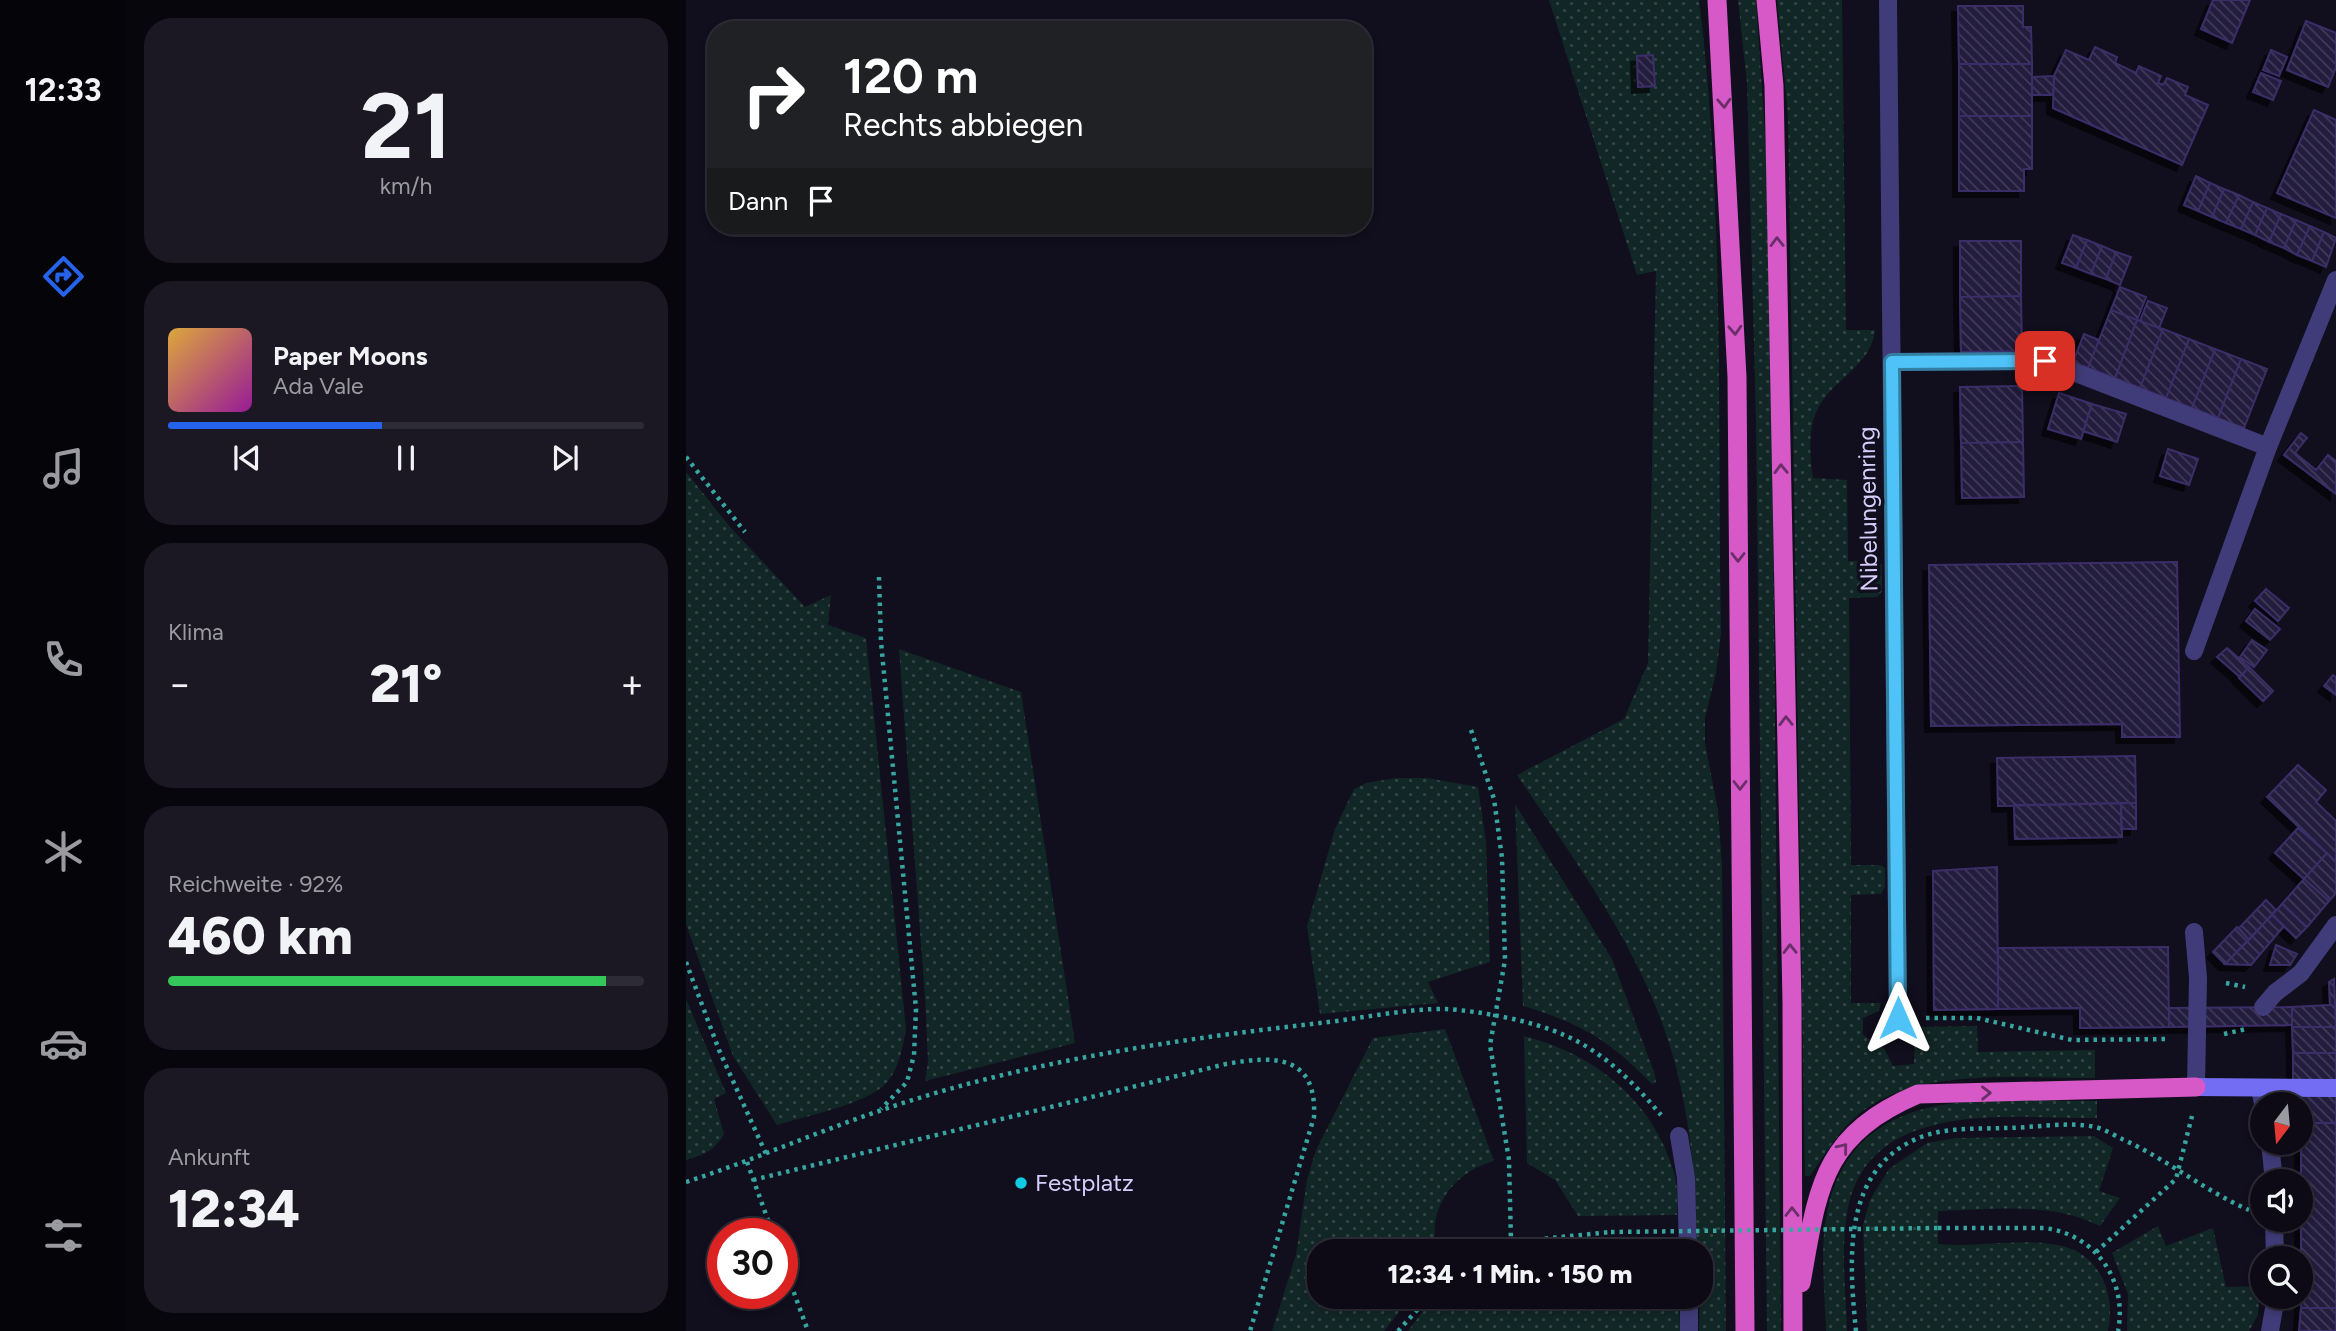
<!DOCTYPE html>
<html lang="de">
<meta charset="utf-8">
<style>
:root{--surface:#0d0a16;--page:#1b1823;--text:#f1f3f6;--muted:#9a9aa1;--line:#2d2b35;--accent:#2563eb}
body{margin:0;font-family:Figtree,sans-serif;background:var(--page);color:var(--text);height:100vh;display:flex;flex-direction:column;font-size:26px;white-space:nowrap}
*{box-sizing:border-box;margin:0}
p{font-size:23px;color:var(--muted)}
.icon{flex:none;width:38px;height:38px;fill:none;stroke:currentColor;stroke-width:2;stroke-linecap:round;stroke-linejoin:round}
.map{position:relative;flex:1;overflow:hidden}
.drawer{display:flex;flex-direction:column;gap:18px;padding:18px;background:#07060c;width:560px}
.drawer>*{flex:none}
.banner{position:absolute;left:21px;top:21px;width:665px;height:214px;border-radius:28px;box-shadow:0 4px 10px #0003,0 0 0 2px var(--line);background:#202124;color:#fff;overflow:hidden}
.needle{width:46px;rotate:196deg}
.controls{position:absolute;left:1564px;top:1092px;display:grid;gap:14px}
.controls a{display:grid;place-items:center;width:63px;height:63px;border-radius:50%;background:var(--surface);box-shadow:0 4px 10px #0003,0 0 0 2px var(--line);font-size:35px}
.speed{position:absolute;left:21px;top:1218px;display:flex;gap:14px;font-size:35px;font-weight:700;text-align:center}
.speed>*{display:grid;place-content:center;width:91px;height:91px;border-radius:50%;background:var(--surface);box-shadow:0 4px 10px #0003,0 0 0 2px var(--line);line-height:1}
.speed .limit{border:10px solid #d22;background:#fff;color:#111}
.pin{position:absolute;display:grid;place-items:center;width:60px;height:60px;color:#fff;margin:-30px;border-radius:14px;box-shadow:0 4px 10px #0006}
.me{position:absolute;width:77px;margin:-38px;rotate:0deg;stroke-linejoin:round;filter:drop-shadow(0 0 5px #0008)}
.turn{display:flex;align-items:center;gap:24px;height:147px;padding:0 21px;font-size:32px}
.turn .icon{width:91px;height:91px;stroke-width:2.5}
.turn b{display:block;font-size:49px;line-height:60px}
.then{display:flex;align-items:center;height:66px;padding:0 21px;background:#0003;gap:14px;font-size:26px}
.big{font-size:52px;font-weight:800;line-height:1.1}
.drawer .widget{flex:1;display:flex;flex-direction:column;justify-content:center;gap:10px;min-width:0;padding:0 24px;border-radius:28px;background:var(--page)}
.drawer .dial{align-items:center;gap:0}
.dial b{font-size:91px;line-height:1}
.song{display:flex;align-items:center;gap:21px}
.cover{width:84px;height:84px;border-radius:10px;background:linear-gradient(135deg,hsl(40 70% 55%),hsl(300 70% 35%))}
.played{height:7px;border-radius:4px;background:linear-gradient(90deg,var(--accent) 45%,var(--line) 45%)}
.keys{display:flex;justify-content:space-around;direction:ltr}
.heat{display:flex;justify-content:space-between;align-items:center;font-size:38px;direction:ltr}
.charge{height:10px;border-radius:5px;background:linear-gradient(90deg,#34c759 92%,var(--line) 0)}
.trip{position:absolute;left:621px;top:1239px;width:406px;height:70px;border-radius:28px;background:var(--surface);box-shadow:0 4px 10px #0003,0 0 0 2px var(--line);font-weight:800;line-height:70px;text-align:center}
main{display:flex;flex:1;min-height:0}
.menu{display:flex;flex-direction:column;width:126px;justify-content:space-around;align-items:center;background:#050409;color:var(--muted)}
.menu .icon{width:49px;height:49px}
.menu .selected{color:var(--accent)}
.menu b{font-size:32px;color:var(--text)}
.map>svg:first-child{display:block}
.grass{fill:url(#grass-dots)}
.building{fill:url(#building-back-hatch);stroke:#3b2f67;stroke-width:2;filter:url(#shadow)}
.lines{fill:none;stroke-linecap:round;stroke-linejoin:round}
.path{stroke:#37a6a1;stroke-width:4.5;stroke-dasharray:3.5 5;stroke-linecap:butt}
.service{stroke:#403c79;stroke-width:18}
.minor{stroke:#403c79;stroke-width:18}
.secondary{stroke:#726df3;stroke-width:18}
.trunk{stroke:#d758c7;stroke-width:19}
.path-bridge{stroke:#37a6a1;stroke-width:4.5;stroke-dasharray:3.5 5;stroke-linecap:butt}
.oneway{stroke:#6a2f69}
.route-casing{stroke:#337fa1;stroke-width:18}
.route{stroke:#4fc3f7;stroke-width:12}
.poi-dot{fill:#12cae3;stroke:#110e1d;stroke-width:2.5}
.labels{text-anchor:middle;stroke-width:7;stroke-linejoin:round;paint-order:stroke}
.street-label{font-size:24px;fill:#d4cefb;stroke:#110e1d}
.poi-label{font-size:24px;fill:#d4cefb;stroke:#110e1d;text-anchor:start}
</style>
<main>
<nav class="menu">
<b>12:33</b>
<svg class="icon selected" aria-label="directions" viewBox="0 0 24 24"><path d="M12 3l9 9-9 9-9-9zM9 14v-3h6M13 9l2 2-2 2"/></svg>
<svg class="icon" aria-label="music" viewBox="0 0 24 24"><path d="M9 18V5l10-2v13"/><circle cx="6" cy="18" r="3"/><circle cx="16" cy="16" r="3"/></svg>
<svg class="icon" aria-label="phone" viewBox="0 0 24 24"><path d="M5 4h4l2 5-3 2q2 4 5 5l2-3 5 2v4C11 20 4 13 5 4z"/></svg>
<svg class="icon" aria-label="climate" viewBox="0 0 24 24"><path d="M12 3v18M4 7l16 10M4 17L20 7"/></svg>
<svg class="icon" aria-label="car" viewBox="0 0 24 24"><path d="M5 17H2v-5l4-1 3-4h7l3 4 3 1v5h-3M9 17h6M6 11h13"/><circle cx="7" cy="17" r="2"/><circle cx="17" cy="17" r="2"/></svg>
<svg class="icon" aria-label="filters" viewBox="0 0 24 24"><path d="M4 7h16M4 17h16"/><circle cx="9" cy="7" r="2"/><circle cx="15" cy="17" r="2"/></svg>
</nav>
<section class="drawer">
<div class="widget dial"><b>21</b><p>km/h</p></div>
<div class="widget">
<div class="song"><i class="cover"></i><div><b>Paper Moons</b><p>Ada Vale</p></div></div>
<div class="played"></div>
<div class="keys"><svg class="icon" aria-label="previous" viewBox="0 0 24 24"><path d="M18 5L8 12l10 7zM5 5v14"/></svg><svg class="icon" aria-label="pause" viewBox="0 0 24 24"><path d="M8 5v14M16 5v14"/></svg><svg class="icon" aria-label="next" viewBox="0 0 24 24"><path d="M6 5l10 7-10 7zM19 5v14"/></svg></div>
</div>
<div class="widget"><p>Klima</p>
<div class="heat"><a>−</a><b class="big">21°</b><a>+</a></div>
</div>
<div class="widget"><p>Reichweite · 92%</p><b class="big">460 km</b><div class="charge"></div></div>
<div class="widget"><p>Ankunft</p><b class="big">12:34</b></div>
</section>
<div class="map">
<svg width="1650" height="1331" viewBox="0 0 1650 1331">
<defs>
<pattern id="grass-dots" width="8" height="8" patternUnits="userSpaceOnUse" patternTransform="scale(1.75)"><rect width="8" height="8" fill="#112726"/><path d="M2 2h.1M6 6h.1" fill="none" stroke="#334546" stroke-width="1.8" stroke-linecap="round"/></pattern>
<pattern id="building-back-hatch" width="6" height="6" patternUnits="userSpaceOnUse" patternTransform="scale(1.75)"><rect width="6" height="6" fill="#231b3d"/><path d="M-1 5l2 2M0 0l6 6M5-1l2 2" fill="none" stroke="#423b5a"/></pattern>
<filter id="shadow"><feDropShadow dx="-6" dy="6" stdDeviation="0" flood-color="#0009"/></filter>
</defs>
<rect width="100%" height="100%" fill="#110e1d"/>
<!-- grass -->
<path class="grass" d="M863,0H1013C1039,209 1031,424 1035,634L1030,673L1019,718V743L1032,811L1036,865L1040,1331H1013L1015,1251H1011C1010,1179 1004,1106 981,1037C949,941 887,858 831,775L938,719L962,663L970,271L951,275Z
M1052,0H1070L1081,164L1086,422L1095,1331H1081L1070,422L1061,83Z
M1091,0H1156L1160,330H1189C1186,367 1143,380 1130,413C1122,430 1124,459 1127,478L1161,480L1162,561H1190L1196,565V592L1191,597L1163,598L1165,865H1194L1199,868V887L1195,894L1165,895V1003H1195L1193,1011L1177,1018V1035L1198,1048L1207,1066L1228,1064L1229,1027L1291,1026L1292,1052L1409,1050V1078C1337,1079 1233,1066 1174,1113C1152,1131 1140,1153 1124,1176H1119L1102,115Z
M0,472L45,528L119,607L145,595L142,625L180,638L220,1029C217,1046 213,1068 202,1081C184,1104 119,1116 91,1125L47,1056L0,924Z
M213,649L335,692L389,1043L239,1081L242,1062L239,997Z
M710,778H741L792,787L800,842L804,962L742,982L752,1003L634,1014L621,926L649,829L668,789L680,783Z
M829,804L926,959L969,1075L970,1082L966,1084C923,1040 896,1024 837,1006Z
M0,999L40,1093L28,1099L38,1134C29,1151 17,1155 0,1160Z
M759,1029L808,1161C768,1172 740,1208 751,1251H634V1297H725L698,1331H586L610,1255L621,1180L630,1150L687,1038Z
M838,1036C908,1054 966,1099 988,1172C992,1185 991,1201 991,1215L892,1216L869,1180L841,1163Z
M1411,1101V1118C1328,1119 1185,1097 1162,1208C1154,1248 1160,1291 1161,1331H1140C1139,1292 1133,1247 1142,1208C1172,1078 1311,1102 1411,1101Z
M1408,1136L1427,1148L1413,1191L1434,1198L1414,1226C1363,1201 1308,1210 1252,1211V1244C1292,1248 1337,1237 1376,1246C1415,1255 1430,1296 1422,1331H1181L1177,1225L1184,1200L1203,1169L1241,1143L1270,1138Z
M1472,1226L1480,1246L1527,1228L1540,1287L1574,1286L1572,1315L1563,1331H1441L1442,1294L1426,1253Z
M756,1297H993L994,1331H722L737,1311Z"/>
<!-- building -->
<path class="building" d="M1527,0H1564L1546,43L1515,29Z
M1272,6H1337V27H1345L1346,64H1273Z
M1620,21L1650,33V67L1642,87L1601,70Z
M1409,47L1431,57L1429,63L1450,73L1453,66L1475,76L1472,83L1477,85L1481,78L1502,87L1499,95L1522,105L1496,165L1367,108L1368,76L1380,50L1403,60Z
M1585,50L1601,57L1593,76L1577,70Z
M967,55L969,86L952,87L951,56Z
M1273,64H1346V116H1273Z
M1575,73L1595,81L1587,100L1567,92Z
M1368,76L1367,95H1346V77Z
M1628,110L1650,120V218L1591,193Z
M1273,116H1346V169H1338V191H1273Z
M1510,176L1524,183L1512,211L1498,205Z
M1524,183L1538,189L1526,217L1512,211Z
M1538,189L1553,195L1540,223L1526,217Z
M1553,195L1567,202L1555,229L1540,223Z
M1567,202L1581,208L1569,235L1555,229Z
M1581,208L1595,214L1583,242L1569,235Z
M1595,214L1610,220L1598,248L1583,242Z
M1610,220L1624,226L1611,255L1598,248Z
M1624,226L1638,232L1626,261L1611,255Z
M1638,232L1650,238L1640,267L1626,261Z
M1387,235L1401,240L1390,268L1376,263Z
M1401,240L1416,246L1405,274L1390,268Z
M1274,241H1335V296L1274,297Z
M1416,246L1430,252L1420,279L1405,274Z
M1430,252L1445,257L1434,285L1420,279Z
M1434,287L1460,297L1451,320L1425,310Z
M1335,296L1336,351L1275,352L1274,297Z
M1462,301L1481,308L1473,328L1454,321Z
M1425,310L1451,320L1429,378L1402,368Z
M1451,320L1477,329L1454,388L1429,378Z
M1477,329L1503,339L1480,398L1454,388Z
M1398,334L1413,340L1402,368L1387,362Z
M1503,339L1529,349L1506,408L1480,398Z
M1529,349L1555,359L1532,418L1506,408Z
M1555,359L1581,369L1558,428L1532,418Z
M1336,386L1337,442L1275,443L1274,387Z
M1373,393L1406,404L1395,439L1362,429Z
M1406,404L1440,414L1431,442L1397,431Z
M1615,433L1621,438L1609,453L1630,470L1642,455L1650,461V494L1598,455Z
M1337,442L1338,497L1276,498L1275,443Z
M1482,449L1512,459L1503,485L1474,476Z
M1491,562L1494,737H1436V724L1245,726L1243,565Z
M1580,589L1603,608L1592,621L1569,601Z
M1569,609L1594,629L1584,640L1560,621Z
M1566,640L1581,650L1568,667L1554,657Z
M1541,648L1563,667L1554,677L1531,657Z
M1563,667L1587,691L1577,701L1553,678Z
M1647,675L1650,677V695L1638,686Z
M1449,756L1450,803L1312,806L1311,758Z
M1612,765L1640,790L1630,802L1650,821V862L1581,797Z
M1435,803H1450V829H1435Z
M1435,803L1436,837L1329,839L1328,805Z
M1612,828L1641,853L1618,879L1589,853Z
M1641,853L1650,862V893L1643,901L1618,879Z
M1311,867L1312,1009L1248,1010L1247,871Z
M1618,879L1643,901L1621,927L1596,904Z
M1580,900L1590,910L1563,940L1553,928Z
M1596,904L1621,927L1610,938L1586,915Z
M1586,915L1598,926L1565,965L1539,964Z
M1551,927L1563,940L1539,964L1527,952Z
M1590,945L1611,954L1604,965H1584Z
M1482,947L1483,1027L1394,1028V1008L1312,1009V948Z
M1648,979L1650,1027H1606V1007L1644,1005L1643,982Z
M1606,1007V1025L1483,1027V1008Z
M1606,1027H1650V1053H1607Z
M1607,1053H1650V1123H1615V1104H1607Z
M1615,1123H1650V1308H1615Z
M1615,1308H1650V1331H1613Z"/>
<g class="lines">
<!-- path -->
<path class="path" d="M0,457L59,532
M193,577L195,642L230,1009L228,1055L221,1082L195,1109
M785,730L808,799L816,858L819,960L804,1045L823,1160L825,1242
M0,962L33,1050L80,1154
M1540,983L1559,987
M1240,1018H1291L1386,1040L1484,1039
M1538,1034L1560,1029
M61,1162L87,1234
M67,1180L540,1064C589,1055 631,1055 628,1117L564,1331
M0,1182C65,1161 128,1133 193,1111C335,1062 485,1040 634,1023C672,1019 723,1008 760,1009C793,1011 848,1021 878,1035C918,1052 948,1083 975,1115
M1252,1228H1358C1409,1234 1442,1280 1432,1331
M801,1251L825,1242L925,1232
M1410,1252L1490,1179L1506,1116
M96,1260L122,1331
M712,1331L743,1297
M1170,1331C1163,1261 1155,1168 1235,1137C1261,1127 1292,1129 1319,1128C1347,1128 1382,1121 1409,1127C1419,1129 1429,1136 1438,1140C1482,1160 1519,1191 1563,1210"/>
<!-- service -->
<path class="service" d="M1206,362L1359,361L1582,447
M1508,651L1582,447L1650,280
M1508,932L1512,978L1510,1087
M993,1136L1000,1178L1002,1251
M1003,1297V1331"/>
<!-- minor -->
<path class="minor" d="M1202,0L1212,1019
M1577,1007L1589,993L1615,973L1650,925
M1574,1088L1577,1104
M1584,1143L1588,1181
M1588,1220L1589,1258
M1584,1331L1590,1297"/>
<!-- secondary -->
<path class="secondary" d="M1510,1087L1650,1088"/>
<!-- trunk -->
<path class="trunk" d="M1031,0L1051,377L1059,1331
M1080,0L1088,86L1106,1003L1107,1331
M1115,1283C1132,1189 1134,1136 1232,1094L1510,1087"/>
<!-- path-bridge -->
<path class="path-bridge" d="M925,1232L1252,1228"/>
</g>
<!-- one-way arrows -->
<defs><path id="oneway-chevron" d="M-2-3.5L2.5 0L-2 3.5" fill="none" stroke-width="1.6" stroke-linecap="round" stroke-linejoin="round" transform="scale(1.75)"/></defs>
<g class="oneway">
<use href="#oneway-chevron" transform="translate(1038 103) rotate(87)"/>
<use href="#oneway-chevron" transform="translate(1091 242) rotate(-91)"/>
<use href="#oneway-chevron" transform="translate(1049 330) rotate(87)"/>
<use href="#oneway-chevron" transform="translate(1095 469) rotate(-91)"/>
<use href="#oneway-chevron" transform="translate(1052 557) rotate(90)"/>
<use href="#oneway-chevron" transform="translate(1100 721) rotate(-91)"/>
<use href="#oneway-chevron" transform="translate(1054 785) rotate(90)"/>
<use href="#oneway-chevron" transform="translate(1104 949) rotate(-91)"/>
<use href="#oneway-chevron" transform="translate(1300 1093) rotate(-1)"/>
<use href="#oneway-chevron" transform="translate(1157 1148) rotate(-51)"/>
<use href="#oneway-chevron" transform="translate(1106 1212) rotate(-90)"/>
</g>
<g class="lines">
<defs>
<path id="route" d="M1212,1018L1206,362L1359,361"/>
</defs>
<!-- route casing -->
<use href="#route" class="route-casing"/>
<!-- route -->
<use href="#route" class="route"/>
</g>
<!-- markers -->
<circle class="poi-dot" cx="335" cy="1183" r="7"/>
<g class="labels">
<!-- street labels -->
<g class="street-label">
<text transform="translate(1182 509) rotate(-91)" y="8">Nibelungenring</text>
</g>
<!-- poi labels -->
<g class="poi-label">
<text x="349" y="1191">Festplatz</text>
</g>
</g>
</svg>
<div class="controls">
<a><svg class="needle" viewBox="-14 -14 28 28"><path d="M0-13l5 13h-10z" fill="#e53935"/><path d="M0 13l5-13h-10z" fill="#9a9aa1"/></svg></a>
<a><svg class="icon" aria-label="sound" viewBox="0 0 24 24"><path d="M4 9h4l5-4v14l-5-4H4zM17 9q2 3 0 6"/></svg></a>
<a><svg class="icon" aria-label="search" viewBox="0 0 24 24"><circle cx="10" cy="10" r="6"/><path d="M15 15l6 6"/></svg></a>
</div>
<div class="speed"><div class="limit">30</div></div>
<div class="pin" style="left:1359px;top:361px;background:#d93025"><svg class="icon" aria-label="arrive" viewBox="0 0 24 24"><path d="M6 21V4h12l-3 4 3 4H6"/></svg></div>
<svg class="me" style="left:1212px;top:1018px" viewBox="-20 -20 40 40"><path d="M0-17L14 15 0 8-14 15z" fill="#4fc3f7" stroke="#fff" stroke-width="4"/></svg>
<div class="trip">12:34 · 1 Min. · 150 m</div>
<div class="banner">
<div class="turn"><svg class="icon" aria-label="right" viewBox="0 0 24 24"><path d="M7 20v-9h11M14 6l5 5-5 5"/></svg><div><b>120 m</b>Rechts abbiegen</div></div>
<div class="then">Dann<svg class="icon" aria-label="arrive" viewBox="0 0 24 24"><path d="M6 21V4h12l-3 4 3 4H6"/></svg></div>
</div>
</div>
</main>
